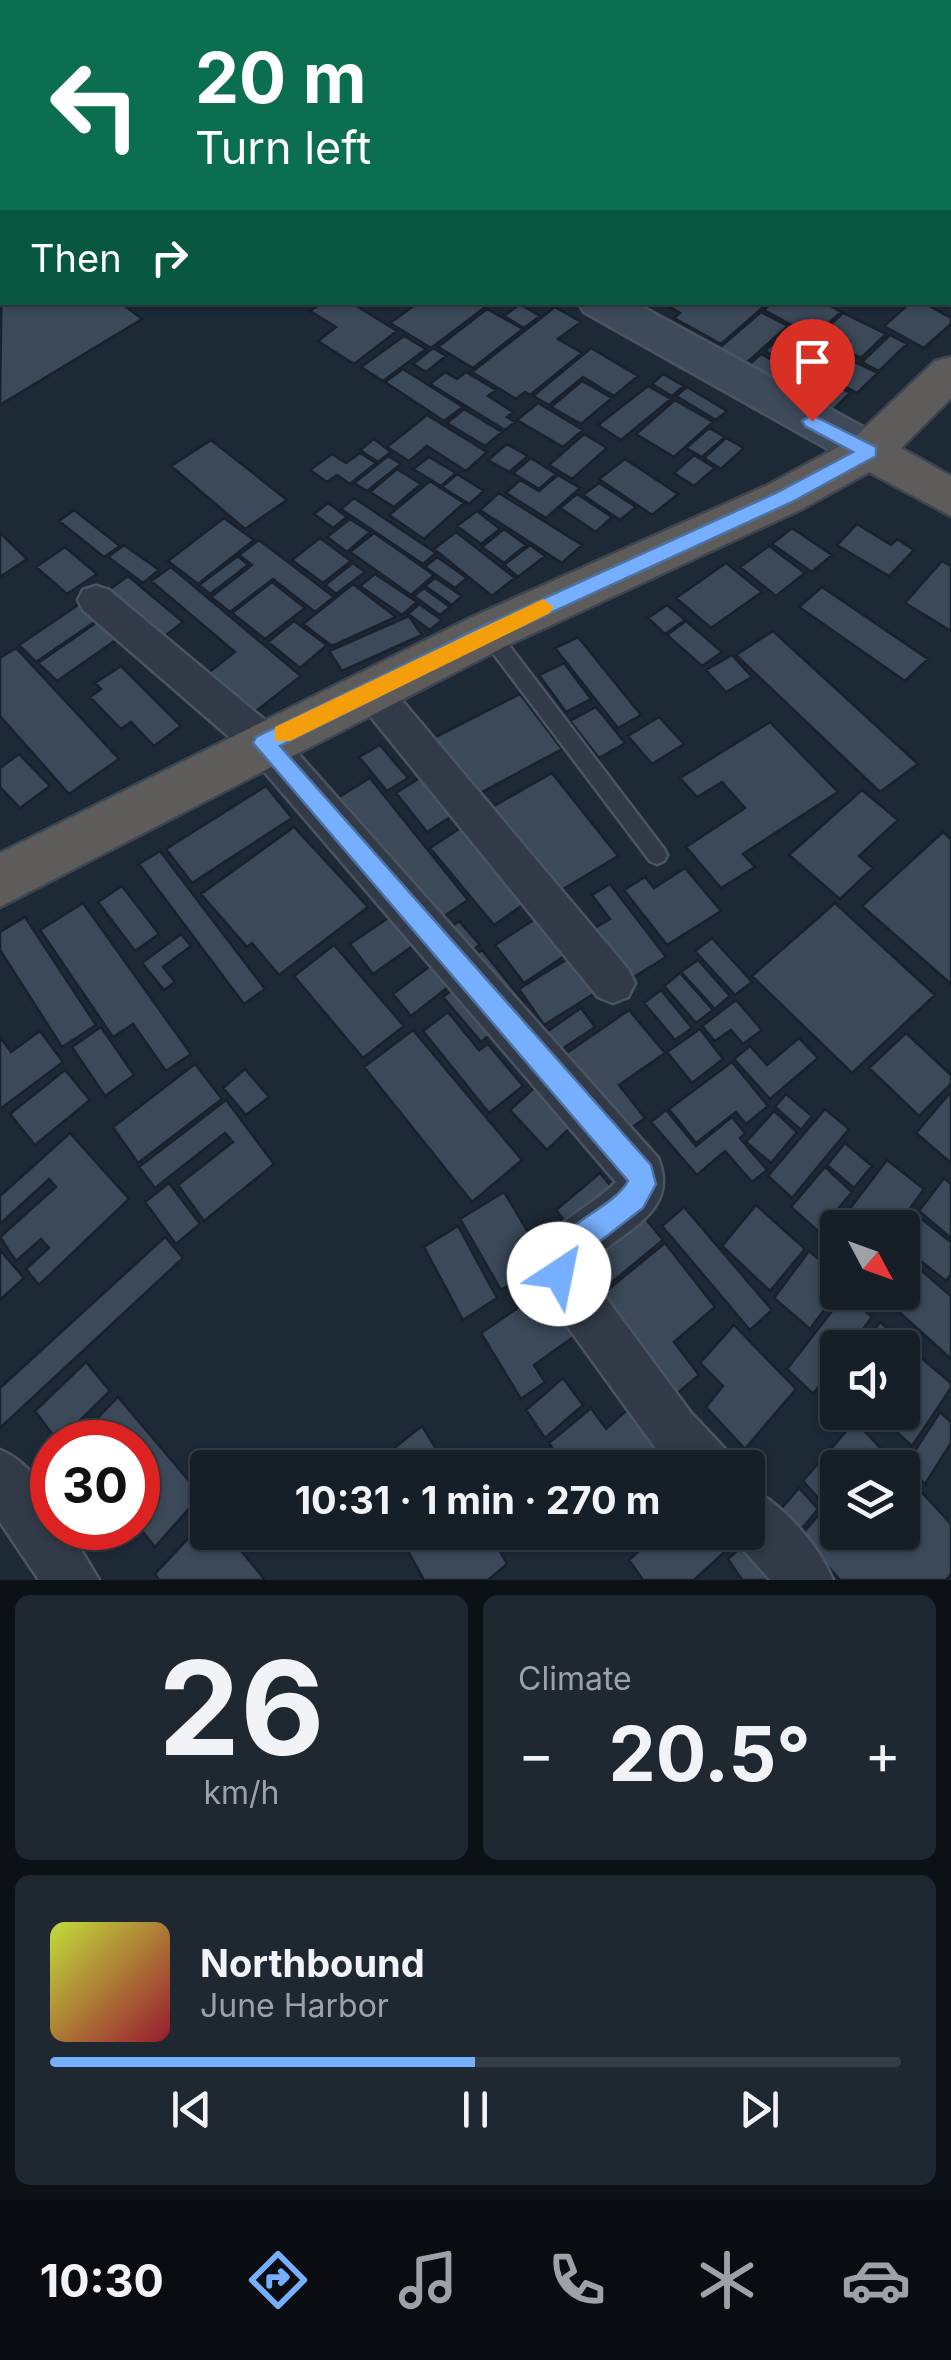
<!DOCTYPE html>
<meta charset="utf-8">
<style>
:root{--surface:#161f28;--page:#1f2730;--text:#f1f3f6;--muted:#9ea2a8;--line:#353d45;--accent:#76affd}
body{margin:0;font-family:Inter,sans-serif;background:var(--page);color:var(--text);height:100vh;display:flex;flex-direction:column;font-size:38px;white-space:nowrap}
*{box-sizing:border-box;margin:0}
p{font-size:32px;color:var(--muted)}
.icon{flex:none;width:55px;height:55px;fill:none;stroke:currentColor;stroke-width:2;stroke-linecap:round;stroke-linejoin:round}
.map{position:relative;height:1580px;overflow:hidden}
.panel{display:flex;flex-direction:column;gap:15px;padding:15px;background:#0c1116;flex:1}
.panel>*{flex:none}
.top-card{position:absolute;left:0px;top:0px;width:952px;height:305px;box-shadow:0 2px 8px #0004,0 0 0 2px var(--line);background:#0b6e4f;color:#fff;overflow:hidden}
.needle{width:65px;rotate:131deg}
.fabs{position:absolute;left:820px;top:1210px;display:grid;gap:20px}
.fabs a{display:grid;place-items:center;width:100px;height:100px;border-radius:10px;background:var(--surface);box-shadow:0 2px 8px #0004,0 0 0 2px var(--line);font-size:50px}
.speed{position:absolute;left:30px;top:1420px;display:flex;gap:20px;font-size:50px;font-weight:700;text-align:center}
.speed>*{display:grid;place-content:center;width:130px;height:130px;border-radius:50%;background:var(--surface);box-shadow:0 2px 8px #0004,0 0 0 2px var(--line);line-height:1}
.speed .limit{border:15px solid #d22;background:#fff;color:#111}
.pin{position:absolute;display:grid;place-items:center;width:85px;height:85px;color:#fff;margin:-102px -42px;border-radius:50% 50% 50% 0;rotate:-45deg;box-shadow:0 0 10px #0007}
.pin .icon{rotate:45deg}
.me{position:absolute;width:110px;margin:-55px;rotate:34deg;stroke-linejoin:round;filter:drop-shadow(0 0 8px #0008)}
.turn{display:flex;align-items:center;gap:35px;height:210px;padding:0 30px;font-size:45px}
.turn .icon{width:130px;height:130px;stroke-width:2.5}
.turn b{display:block;font-size:70px;line-height:85px}
.then{display:flex;align-items:center;height:95px;padding:0 30px;background:#0003;gap:20px;font-size:38px}
.big{font-size:75px;font-weight:700;line-height:1.1}
.panel .widget{flex:1;display:flex;flex-direction:column;justify-content:center;gap:15px;min-width:0;padding:0 35px;border-radius:15px;background:var(--page)}
.panel .dial{align-items:center;gap:0}
.dial b{font-size:130px;line-height:1}
.song{display:flex;align-items:center;gap:30px}
.cover{width:120px;height:120px;border-radius:15px;background:linear-gradient(135deg,hsl(70 70% 55%),hsl(350 70% 35%))}
.played{height:10px;border-radius:5px;background:linear-gradient(90deg,var(--accent) 50%,var(--line) 50%)}
.keys{display:flex;justify-content:space-around;direction:ltr}
.heat{display:flex;justify-content:space-between;align-items:center;font-size:55px;direction:ltr}
.panel .tiles{flex:1;display:grid;gap:15px;grid-template-columns:1fr 1fr}
.widget:last-child{grid-column:span 2}
.trip{position:absolute;left:190px;top:1450px;width:575px;height:100px;border-radius:10px;background:var(--surface);box-shadow:0 2px 8px #0004,0 0 0 2px var(--line);font-weight:700;line-height:100px;text-align:center}
.tab-bar{display:flex;height:160px;justify-content:space-around;align-items:center;background:#090c10;color:var(--muted)}
.tab-bar .icon{width:70px;height:70px}
.tab-bar .current{color:var(--accent)}
.tab-bar b{font-size:45px;color:var(--text)}
.map>svg:first-child{display:block}
.building{fill:#3b4959;stroke:#19212c;stroke-width:2.5}
.lines{fill:none;stroke-linecap:round;stroke-linejoin:round}
.service-casing{stroke:#4b5561;stroke-width:5}
.minor-casing{stroke:#4b5561;stroke-width:5}
.secondary-casing{stroke:#4b5561;stroke-width:5}
.trunk-casing{stroke:#3c4550;stroke-width:5}
.service{fill:#313a46;fill-rule:evenodd}
.minor{fill:#313a46;fill-rule:evenodd}
.secondary{fill:#3e4959;fill-rule:evenodd}
.trunk{fill:#5e5c5a;fill-rule:evenodd}
.route{fill:#76affd;stroke:#4d72a4;stroke-width:2.5}
.slow{fill:#f59e0b}
</style>
<div class="map">
<svg width="951" height="1580" viewBox="0 0 951 1580">
<rect width="100%" height="100%" fill="#1d2935"/>
<!-- building -->
<path class="building" d="M2,250V302H120L142,319L0,405Z
M323,302H350L397,331L354,364L318,341L336,327L310,311Z
M419,302H492L431,348L390,323Z
M661,302H769L721,344L674,318L680,313Z
M773,302H824L841,312L814,337L764,310Z
M911,302H922L951,318V324L924,348L884,326Z
M520,304L540,316L524,328L504,316Z
M555,307L581,322L558,339L582,353L530,395L525,392L516,399L472,372Z
M487,309L523,329L473,368L438,347Z
M761,312L788,326L745,364L718,349Z
M843,313L886,334L861,358L818,336Z
M786,332L841,362L820,381L765,351Z
M890,335L907,344L879,371L862,362Z
M404,336L426,349L383,381L361,367Z
M433,348L446,356L426,372L413,364Z
M591,348L638,376L614,396L583,377L549,405L533,396Z
M761,354L817,384L801,399L745,368Z
M855,362L878,373L857,393L835,381Z
M403,369L463,407L444,421L385,382Z
M445,372L457,379L466,372L496,390L488,396L513,412L507,417L515,422L505,430L430,384Z
M663,374L684,386L672,396L652,384Z
M826,380L850,393L829,414L804,400Z
M582,381L612,398L581,424L551,407Z
M648,386L671,399L621,440L598,425Z
M687,387L727,411L716,420L676,396Z
M675,400L713,422L674,457L636,434Z
M538,403L583,430L563,447L517,420Z
M464,409L502,432L485,446L447,423Z
M427,415L487,452L466,471L427,446L409,461L387,447Z
M709,428L725,437L702,457L686,448Z
M584,434L607,448L572,479L549,465Z
M726,438L744,448L721,469L704,458Z
M374,439L391,452L378,462L360,450Z
M211,440L287,500L245,529L171,466Z
M507,444L528,456L509,472L488,460Z
M360,453L376,463L350,484L337,475L327,482L310,470L332,454L346,463Z
M694,455L715,468L694,486L674,473Z
M388,456L401,464L367,491L354,483Z
M429,457L456,473L441,486L413,469Z
M531,458L556,474L539,489L513,473Z
M625,459L678,494L652,515L599,479Z
M397,469L421,484L394,507L370,492Z
M457,474L484,491L469,504L442,487Z
M558,475L580,488L546,518L506,493L520,480L539,491Z
M430,481L464,503L424,539L389,515Z
M599,483L636,507L620,520L583,495Z
M499,493L582,545L562,563L480,510Z
M577,494L612,517L596,532L560,508Z
M354,498L436,553L423,564L341,509Z
M328,503L347,517L333,528L314,514Z
M74,510L120,546L104,557L59,521Z
M477,511L500,529L481,544L457,526Z
M224,518L254,540L198,584L168,561Z
M350,519L370,532L347,552L327,537Z
M857,524L891,545L897,539L914,550L889,576L837,545Z
M792,528L832,555L812,572L772,544Z
M504,529L526,545L504,563L482,547Z
M456,532L515,578L492,596L434,549Z
M0,533L27,559L0,577Z
M374,533L434,575L411,595L350,552Z
M320,538L351,561L323,583L292,560Z
M259,540L334,597L315,612L273,579L230,612L211,597L252,565L239,555Z
M124,545L159,570L143,583L108,557Z
M530,545L545,556L518,577L504,565Z
M769,546L805,573L776,596L740,567Z
M65,547L97,574L67,594L36,567Z
M238,556L248,565L210,594L199,585Z
M437,557L467,578L455,588L425,567Z
M942,561L951,566V631L905,603Z
M353,563L365,572L336,594L325,585Z
M726,563L762,592L711,628L676,598Z
M171,567L301,676L243,721L208,673L235,652L151,581Z
M375,574L417,602L402,615L360,586Z
M128,576L183,622L161,639L106,592Z
M435,578L462,596L452,605L425,586Z
M272,582L305,608L265,639L232,613Z
M353,584L396,617L332,646L303,624Z
M822,587L928,659L905,681L799,607Z
M424,588L450,607L440,615L414,596Z
M81,603L99,619L36,662L19,645Z
M419,604L442,620L430,630L408,614Z
M667,605L685,620L665,634L648,618Z
M409,616L422,635L342,671L329,651Z
M100,620L119,638L57,681L38,663Z
M294,621L327,645L300,668L268,642Z
M686,621L722,652L702,666L667,635Z
M773,631L918,764L880,792L736,655Z
M578,637L641,715L618,728L555,648Z
M16,648L119,759L69,794L0,716V658Z
M732,655L752,677L726,692L706,670Z
M564,663L591,699L566,712L539,675Z
M121,666L181,726L154,746L131,722L121,729L90,697L101,689L95,683Z
M520,694L562,749L471,798L430,740Z
M596,707L625,743L599,758L570,721Z
M659,717L684,744L652,764L628,736Z
M770,722L838,792L743,854L755,867L721,888L686,847L745,808L722,782L697,797L680,778Z
M380,745L408,778L387,791L359,757Z
M19,754L50,786L20,808L0,787V768Z
M431,771L463,809L427,832L396,793Z
M552,773L618,856L550,897L485,811Z
M370,778L468,900L431,925L334,800Z
M266,786L292,818L192,883L166,849Z
M862,790L898,820L859,856L873,868L840,899L789,855Z
M468,823L533,898L494,925L430,848Z
M294,827L368,907L279,975L252,943L247,947L201,894Z
M943,832L951,839V984L862,906Z
M160,851L265,989L244,1004L139,864Z
M685,868L721,911L667,945L624,890L645,877L654,888Z
M610,884L666,957L629,980L591,930L610,919L592,895Z
M122,886L159,934L135,951L98,902Z
M83,903L191,1054L166,1071L133,1024L113,1037L40,930Z
M835,903L935,995L852,1073L752,976Z
M394,914L417,943L373,974L350,944Z
M543,914L572,951L524,983L495,945Z
M25,917L96,1025L62,1047L0,950V932Z
M459,921L480,945L462,957L442,934Z
M181,934L191,946L163,967L175,982L164,990L142,963Z
M712,938L752,982L735,995L695,951Z
M334,945L404,1026L363,1058L294,976Z
M482,950L524,1002L508,1014L466,961Z
M574,955L600,990L544,1025L519,989Z
M698,960L730,996L715,1009L681,972Z
M434,963L452,984L411,1016L393,994Z
M680,973L713,1010L696,1023L664,986Z
M458,985L496,1030L481,1042L443,997Z
M661,990L692,1028L675,1040L644,1003Z
M736,1000L762,1030L743,1044L731,1030L715,1041L702,1026Z
M581,1008L595,1027L559,1051L545,1033Z
M629,1010L665,1053L619,1085L645,1118L617,1138L558,1059Z
M448,1012L479,1050L488,1044L523,1086L489,1113L423,1031Z
M101,1027L134,1075L105,1096L72,1047Z
M700,1029L723,1059L692,1083L667,1052Z
M413,1030L522,1160L472,1202L364,1067Z
M40,1031L63,1062L0,1109V1037L11,1052Z
M906,1033L951,1075V1084L919,1116L869,1068Z
M799,1038L818,1058L770,1099L734,1059L750,1046L767,1065Z
M732,1062L768,1106L746,1124L736,1112L696,1143L669,1109Z
M195,1064L222,1099L138,1163L113,1127Z
M245,1069L269,1097L246,1115L223,1088Z
M65,1070L90,1100L35,1145L10,1114Z
M534,1088L571,1127L547,1150L510,1110Z
M786,1094L812,1116L801,1130L775,1107Z
M949,1094L951,1096V1163L916,1133Z
M226,1100L274,1164L204,1221L178,1185L233,1142L225,1133L155,1188L139,1167Z
M825,1109L849,1129L792,1198L768,1176Z
M666,1110L696,1146L732,1117L745,1133L740,1138L767,1170L752,1182L725,1151L697,1175L651,1122Z
M774,1111L797,1132L771,1163L746,1142Z
M70,1133L129,1199L39,1285L26,1269L49,1248L41,1239L16,1261L0,1237L56,1187L49,1179L0,1224V1196Z
M845,1143L872,1166L854,1188L827,1165Z
M887,1160L924,1189L896,1228H838V1243L829,1236Z
M825,1167L852,1192L819,1232L791,1207Z
M600,1173L620,1197L576,1235L556,1210Z
M944,1178L951,1184V1238L919,1211Z
M169,1183L200,1224L176,1244L145,1202Z
M504,1192L546,1262L501,1290L460,1219Z
M756,1205L805,1249L770,1291L722,1246Z
M684,1207L772,1310L750,1330L662,1226Z
M640,1212L663,1240L589,1301L567,1272Z
M918,1216L951,1242V1274L946,1281L902,1246V1238Z
M458,1226L497,1298L463,1320L424,1247Z
M165,1237L183,1258L0,1428V1388Z
M665,1243L715,1307L674,1342L699,1375L661,1407L588,1306Z
M0,1250L24,1278L0,1300Z
M809,1251L838,1275V1291L810,1329L774,1298Z
M902,1254L951,1296V1359L877,1292H902Z
M550,1286L579,1333L534,1365L545,1382L521,1399L481,1333Z
M846,1293L872,1317L849,1348H838V1362L813,1394L787,1369Z
M880,1322L913,1351L902,1366V1348H861Z
M734,1325L796,1389L745,1449L706,1407L723,1386L700,1363Z
M919,1356L951,1383V1388L912,1446L879,1416L902,1412V1381Z
M86,1362L110,1391L58,1442L35,1411Z
M563,1378L583,1405L545,1438L526,1410Z
M118,1397L201,1495L155,1547L138,1526V1442H74Z
M635,1403L668,1448L646,1468H566L549,1443L591,1408L606,1429Z
M940,1412L951,1422V1443L925,1484L905,1466Z
M855,1421L899,1468H838V1532H902V1471L951,1524V1574L946,1580H840L801,1535L826,1507L803,1481Z
M422,1426L448,1468H369Z
M799,1488L818,1509L795,1537L775,1516Z
M208,1517V1532H226L265,1580H159L155,1574Z
M418,1532H489L507,1564L488,1580H424L404,1544Z
M608,1532H641L621,1550Z
M660,1532H719L730,1547L694,1580H643L629,1560Z
M756,1533L789,1580H742L728,1559Z"/>
<g class="lines">
<defs>
<path id="service" d="M628,0H644L645,2H629Z
M951,88V97H950V88Z
M950,199H951V207H950Z
M488,625L495,627L664,849L667,855L664,861L657,864L650,861L481,637L479,632Z"/>
<path id="minor" d="M845,0H872L874,2H847Z
M2,8V24L0,25V9Z
M950,45H951V61H950Z
M96,586L109,590L278,731L658,1158C682,1216 614,1233 584,1268L691,1413L725,1449L732,1468H670L542,1291C517,1233 584,1216 616,1182L250,755L83,610L78,600L83,590Z
M371,674L384,679L628,969L635,983L628,997L613,1003L598,997L358,701L352,690L358,679Z
M0,1450C30,1462 52,1495 52,1528H68L99,1580H39L0,1522Z
M748,1488C782,1502 819,1546 833,1580H770L728,1532H748Z"/>
<path id="secondary" d="M47,0H85L86,2H48Z
M578,302H633L885,439L892,451L885,463L869,468L853,463L584,312Z"/>
<path id="trunk" d="M951,357V398L901,448L951,476V516L869,472L802,509L506,646L0,907V853L470,618L768,485L853,439L935,361Z"/>
</defs>
<!-- service casing -->
<use href="#service" class="service-casing"/>
<!-- minor casing -->
<use href="#minor" class="minor-casing"/>
<!-- secondary casing -->
<use href="#secondary" class="secondary-casing"/>
<!-- trunk casing -->
<use href="#trunk" class="trunk-casing"/>
<!-- service -->
<use href="#service" class="service"/>
<!-- minor -->
<use href="#minor" class="minor"/>
<!-- secondary -->
<use href="#secondary" class="secondary"/>
<!-- trunk -->
<use href="#trunk" class="trunk"/>
</g>
<!-- route -->
<path class="route" d="M812,415L876,447V456L792,502L496,638L280,746L651,1165L656,1184L643,1208L577,1259L569,1284L559,1288L549,1284C528,1232 610,1215 628,1181L253,743L256,737L481,627L778,492L853,452L805,426L802,421Z"/>
<!-- slow -->
<path class="slow" d="M543,599L553,607L550,613L290,741H275V727Z"/>
</svg>
<div class="fabs">
<a><svg class="needle" viewBox="-14 -14 28 28"><path d="M0-13l5 13h-10z" fill="#e53935"/><path d="M0 13l5-13h-10z" fill="#9ea2a8"/></svg></a>
<a><svg class="icon" aria-label="sound" viewBox="0 0 24 24"><path d="M4 9h4l5-4v14l-5-4H4zM17 9q2 3 0 6"/></svg></a>
<a><svg class="icon" aria-label="layers" viewBox="0 0 24 24"><path d="M12 4l9 5-9 5-9-5zM3 14l9 5 9-5"/></svg></a>
</div>
<div class="speed"><div class="limit">30</div></div>
<div class="pin" style="left:812px;top:421px;background:#d93025"><svg class="icon" aria-label="arrive" viewBox="0 0 24 24"><path d="M6 21V4h12l-3 4 3 4H6"/></svg></div>
<svg class="me" style="left:559px;top:1274px" viewBox="-20 -20 40 40"><circle r="19" fill="#fff"/><path d="M0-13L10 11 0 6-10 11z" fill="#76affd"/></svg>
<div class="trip">10:31 · 1 min · 270 m</div>
<div class="top-card">
<div class="turn"><svg class="icon" aria-label="left" viewBox="0 0 24 24"><path d="M17 20v-9H6M10 6l-5 5 5 5"/></svg><div><b>20 m</b>Turn left</div></div>
<div class="then">Then<svg class="icon" aria-label="right" viewBox="0 0 24 24"><path d="M7 20v-9h11M14 6l5 5-5 5"/></svg></div>
</div>
</div>
<section class="panel">
<div class="tiles">
<div class="widget dial"><b>26</b><p>km/h</p></div>
<div class="widget"><p>Climate</p>
<div class="heat"><a>−</a><b class="big">20.5°</b><a>+</a></div>
</div>
<div class="widget">
<div class="song"><i class="cover"></i><div><b>Northbound</b><p>June Harbor</p></div></div>
<div class="played"></div>
<div class="keys"><svg class="icon" aria-label="previous" viewBox="0 0 24 24"><path d="M18 5L8 12l10 7zM5 5v14"/></svg><svg class="icon" aria-label="pause" viewBox="0 0 24 24"><path d="M8 5v14M16 5v14"/></svg><svg class="icon" aria-label="next" viewBox="0 0 24 24"><path d="M6 5l10 7-10 7zM19 5v14"/></svg></div>
</div>
</div>
</section>
<nav class="tab-bar">
<b>10:30</b>
<svg class="icon current" aria-label="directions" viewBox="0 0 24 24"><path d="M12 3l9 9-9 9-9-9zM9 14v-3h6M13 9l2 2-2 2"/></svg>
<svg class="icon" aria-label="music" viewBox="0 0 24 24"><path d="M9 18V5l10-2v13"/><circle cx="6" cy="18" r="3"/><circle cx="16" cy="16" r="3"/></svg>
<svg class="icon" aria-label="phone" viewBox="0 0 24 24"><path d="M5 4h4l2 5-3 2q2 4 5 5l2-3 5 2v4C11 20 4 13 5 4z"/></svg>
<svg class="icon" aria-label="climate" viewBox="0 0 24 24"><path d="M12 3v18M4 7l16 10M4 17L20 7"/></svg>
<svg class="icon" aria-label="car" viewBox="0 0 24 24"><path d="M5 17H2v-5l4-1 3-4h7l3 4 3 1v5h-3M9 17h6M6 11h13"/><circle cx="7" cy="17" r="2"/><circle cx="17" cy="17" r="2"/></svg>
</nav>
